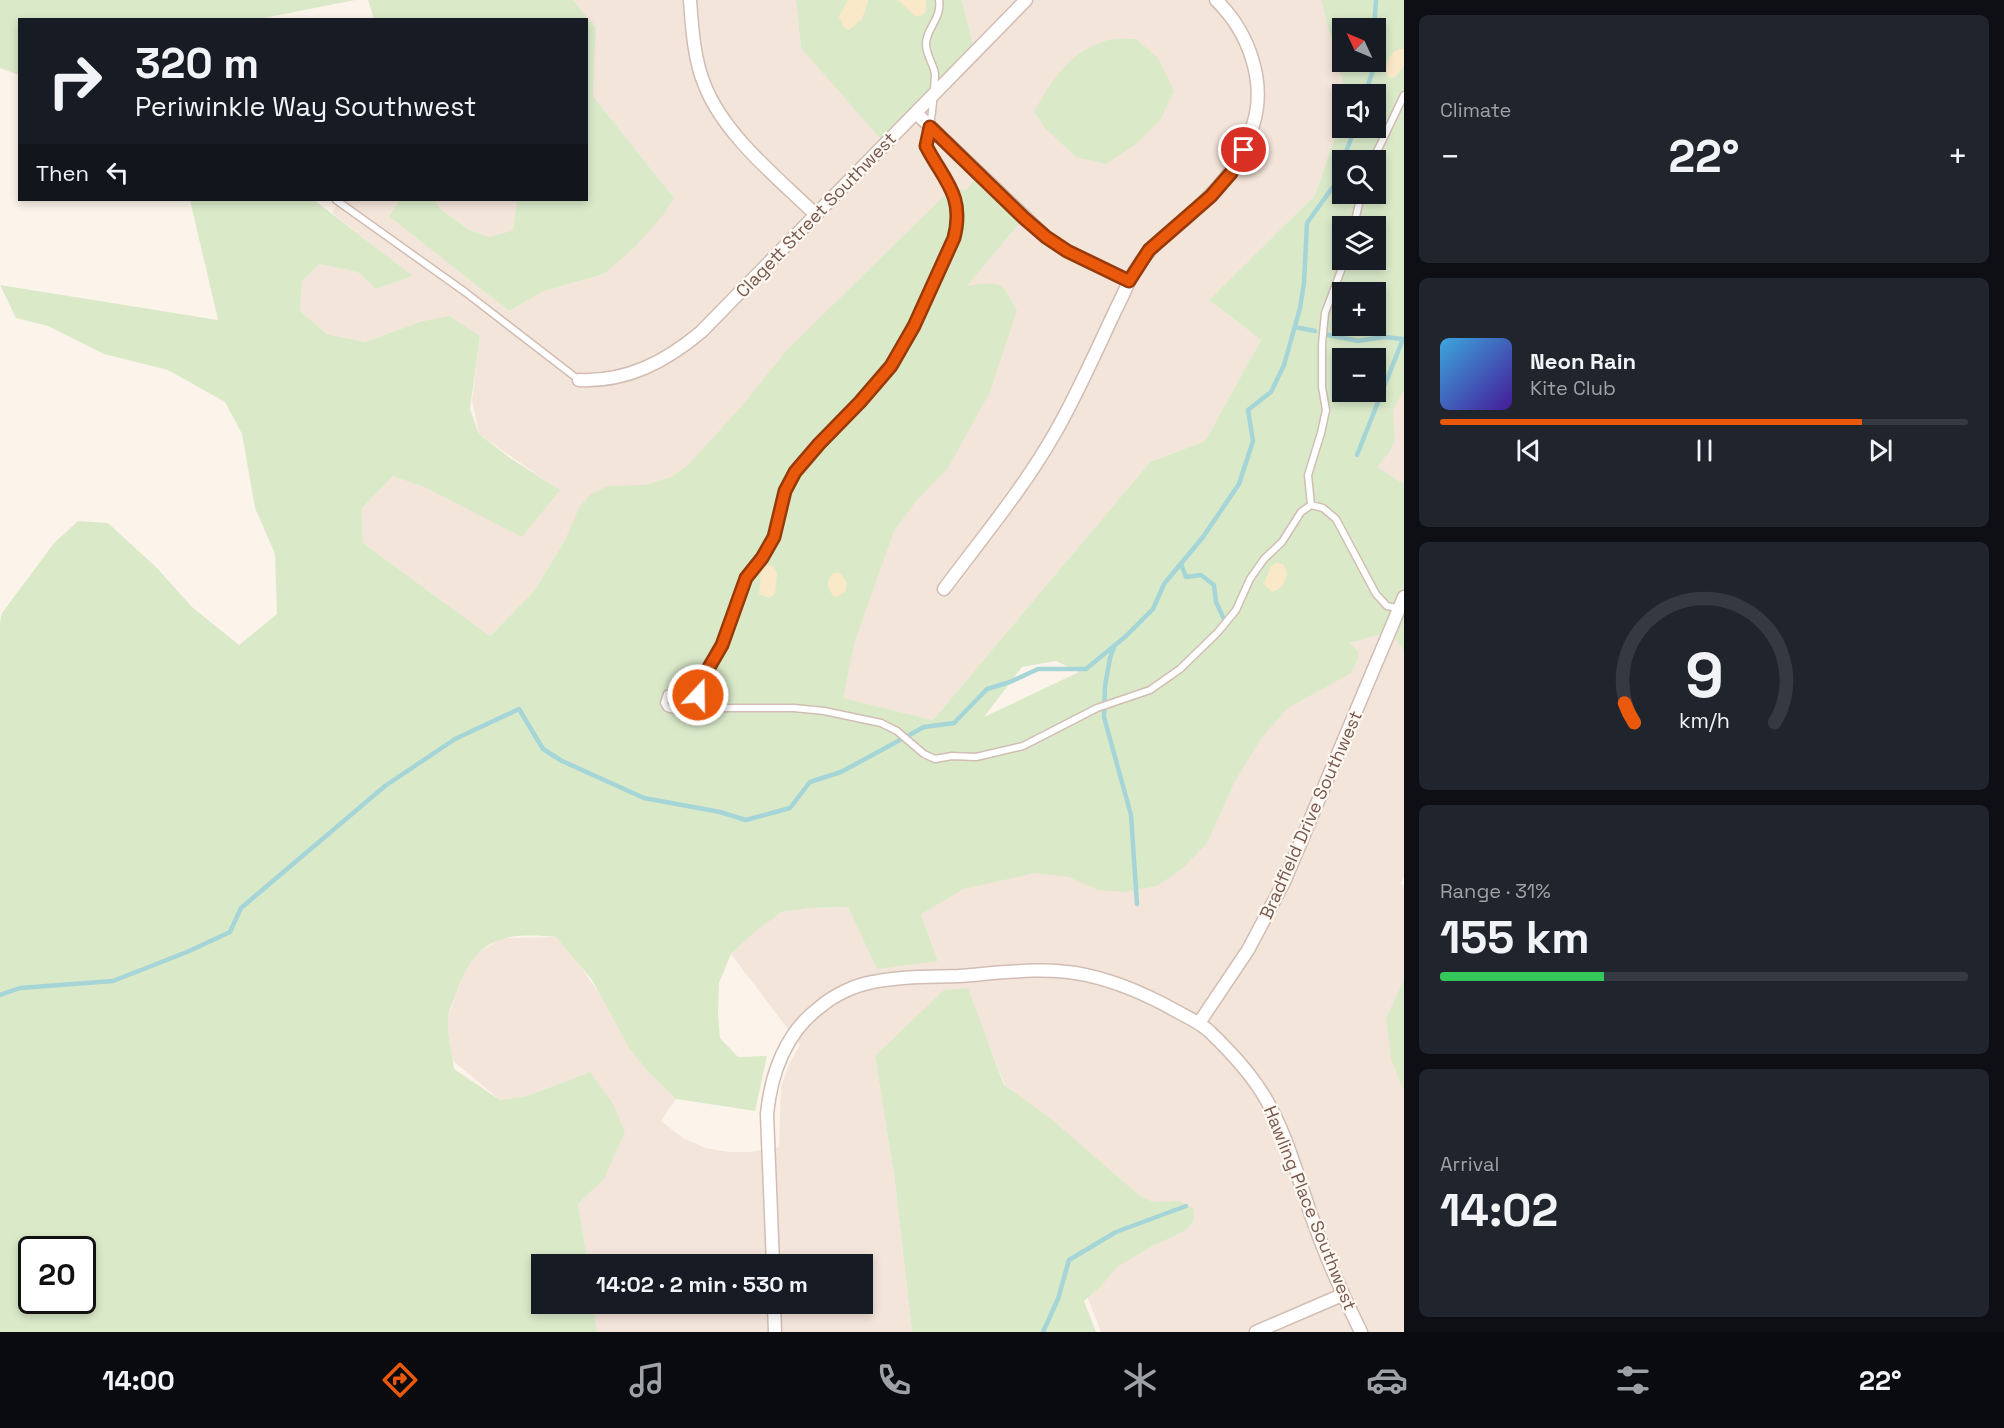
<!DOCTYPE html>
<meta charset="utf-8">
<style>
:root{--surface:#171b24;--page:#20242c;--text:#f1f3f6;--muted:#9ea1a6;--line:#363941;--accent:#ea580c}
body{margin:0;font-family:"Space Grotesk",sans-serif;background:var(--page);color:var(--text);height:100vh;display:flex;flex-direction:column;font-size:22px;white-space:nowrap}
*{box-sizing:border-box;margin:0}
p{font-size:20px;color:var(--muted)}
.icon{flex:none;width:33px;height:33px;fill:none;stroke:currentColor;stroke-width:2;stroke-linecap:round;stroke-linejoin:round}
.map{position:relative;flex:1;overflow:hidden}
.details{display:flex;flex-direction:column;gap:15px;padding:15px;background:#0d0f14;width:600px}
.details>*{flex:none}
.top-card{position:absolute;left:18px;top:18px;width:570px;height:183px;border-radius:0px;box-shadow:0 3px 9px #0003;background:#171b24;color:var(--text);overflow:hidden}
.needle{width:39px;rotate:314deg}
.fabs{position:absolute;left:1332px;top:18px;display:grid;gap:12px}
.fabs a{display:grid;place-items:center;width:54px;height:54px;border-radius:0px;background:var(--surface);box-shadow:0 3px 9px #0003;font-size:30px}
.speed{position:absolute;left:18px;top:1236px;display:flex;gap:12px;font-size:30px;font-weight:700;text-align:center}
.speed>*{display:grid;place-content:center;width:78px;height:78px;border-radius:50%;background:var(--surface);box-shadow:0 3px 9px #0003;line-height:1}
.speed .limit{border:3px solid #111;border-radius:9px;background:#fff;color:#111}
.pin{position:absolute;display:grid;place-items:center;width:51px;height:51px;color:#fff;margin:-26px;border:3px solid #fff;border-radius:50%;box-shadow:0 2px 6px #0007}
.me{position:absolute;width:66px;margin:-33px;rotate:21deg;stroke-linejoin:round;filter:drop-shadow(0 0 4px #0008)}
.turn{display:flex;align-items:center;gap:21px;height:126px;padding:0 18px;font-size:27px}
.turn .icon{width:78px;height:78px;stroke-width:2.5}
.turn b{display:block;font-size:42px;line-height:51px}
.then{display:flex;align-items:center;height:57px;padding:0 18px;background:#0003;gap:12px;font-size:22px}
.big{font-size:45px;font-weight:800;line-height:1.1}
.details .tile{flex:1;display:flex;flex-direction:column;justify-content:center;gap:9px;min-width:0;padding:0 21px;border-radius:9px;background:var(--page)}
.details .dial{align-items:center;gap:0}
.dial svg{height:156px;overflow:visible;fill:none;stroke:var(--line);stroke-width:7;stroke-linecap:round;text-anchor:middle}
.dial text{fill:var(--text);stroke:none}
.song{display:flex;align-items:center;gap:18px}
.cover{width:72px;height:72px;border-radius:9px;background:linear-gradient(135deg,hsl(200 70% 55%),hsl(260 70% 35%))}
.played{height:6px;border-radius:3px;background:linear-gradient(90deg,var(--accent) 80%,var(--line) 80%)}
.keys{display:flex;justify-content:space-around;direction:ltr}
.heat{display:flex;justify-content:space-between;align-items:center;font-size:33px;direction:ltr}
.charge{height:9px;border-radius:4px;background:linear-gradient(90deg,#34c759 31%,var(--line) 0)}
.trip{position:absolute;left:531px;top:1254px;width:342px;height:60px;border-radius:0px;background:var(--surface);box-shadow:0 3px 9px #0003;font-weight:800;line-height:60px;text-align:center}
.dock{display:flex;height:96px;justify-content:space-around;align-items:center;background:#090b0e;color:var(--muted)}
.dock .icon{width:42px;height:42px}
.dock .on{color:var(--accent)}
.dock b{font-size:27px;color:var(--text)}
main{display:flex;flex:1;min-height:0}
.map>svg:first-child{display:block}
.residential{fill:#f4e5da}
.green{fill:#daeac9;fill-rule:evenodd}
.sand{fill:#fae9c8}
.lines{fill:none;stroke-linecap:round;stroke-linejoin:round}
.stream{stroke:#a6d5d7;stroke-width:4.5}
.lane-casing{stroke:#d1bdb3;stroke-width:9}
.street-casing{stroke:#d1bdb3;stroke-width:15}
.lane{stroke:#fff;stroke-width:6}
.street{stroke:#fff;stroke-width:12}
.route-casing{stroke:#983908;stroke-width:15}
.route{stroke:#ea580c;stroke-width:10}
.labels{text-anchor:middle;stroke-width:4.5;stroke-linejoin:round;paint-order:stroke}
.street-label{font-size:18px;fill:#77584e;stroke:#fef8f2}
</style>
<main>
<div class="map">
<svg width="1404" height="1332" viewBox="0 0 1404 1332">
<rect width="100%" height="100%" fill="#fcf4eb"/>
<!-- residential -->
<path class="residential" d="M572,0H796L801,48L975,52L962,0H1321L1346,94H1342V116L1315,195L1209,300L1261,340L1205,441L1150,462L933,720L842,698L855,641L966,287L1024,218L934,224L652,504L565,540L534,591L490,636L363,543L362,508L393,475L424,487L559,490L479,434L472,400L480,336L419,322L365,342L327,334L299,311L302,281L319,264L359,272L376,289L412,276L332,213L339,200H399L389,215L509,311L544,291L604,274L674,198L593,96L596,28Z
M436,200H517L513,230L489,237L470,230L440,209Z
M1404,339V484L1357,455Z
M1391,632L1404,651V877L1401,883L1404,886V1332H1101L967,988L875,1056L895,1182L912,1332H597L593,1304H862V1264H588L578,1204L604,1179L590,1072L527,1096L500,1100L452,1060L447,1020L464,972L475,955L502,938L556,937L575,958L598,992L620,1030L650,1074L676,1099L661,1121L683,1138L706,1148L728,1152H750L779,1147L781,1087L790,1062L800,1045L731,954L757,929L782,912L810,908L848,907L863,938L938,961L921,914L1318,651Z"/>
<!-- green -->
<path class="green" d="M0,0H355L264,18V19L20,20L19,75L0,68Z
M368,0H573L596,28L593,96L674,198L664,214L635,247L604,274L544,291L509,311L389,216L399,200H436L440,209L470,230L489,237L513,230L517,200H586V20L374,19Z
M796,0H962L975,52L885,144L801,48Z
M1321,0H1404V390L1393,410L1395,440L1390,451L1377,467L1404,484V651L1390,632L1349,643L1358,651V659L1351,673L1288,708L1262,737L1234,783L1207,843L1183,868L1157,886L1124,892L1098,890L1069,877L1035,873L964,889L921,914L938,961L877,969L848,907L810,908L782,912L758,929L731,954L719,983L718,1014L720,1038L738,1057L767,1056L755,1111L676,1099L650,1074L629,1048L592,980L556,937C503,932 476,938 457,991C454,1000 447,1013 448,1022C448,1038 452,1054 454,1069L500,1100L527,1096L590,1072L612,1102L625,1132L604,1179L578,1204L588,1264H542V1304H593L597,1332H0V622L2,613L54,543L78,521L108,523L157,568L192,607L239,645L277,614L275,554L255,508L242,434L225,402L168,370L104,354L48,326L16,318L0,285L218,320L190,200H314L413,276L376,289L358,272L319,264L302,281L300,311L327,334L365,342L419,322L449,316L480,336L470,409L479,434L510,458L560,490L522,537L424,487L393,476L362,508L363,543L490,636L534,591L565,540L580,506L591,494L608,486L646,485L671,477L688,465L740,408L787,350L949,191L961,189L965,191L980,175L1024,218L967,286C999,282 1002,279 1017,311L990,392L948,468L917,500L894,531L855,641L843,698L933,720L1150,462L1205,441L1261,340L1209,300L1315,195L1342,116V128H1376V94H1346ZM1342,28H1376V62H1342ZM1342,160H1376V194H1342ZM1342,226H1376V260H1342ZM1342,292H1376V326H1342ZM1342,358H1376V392H1342ZM1056,661L1079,672L984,717L1022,667ZM32,1250H82V1300H32Z
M1136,39L1158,58L1174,91L1161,119L1135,145L1106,164L1076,157L1045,128L1034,112C1053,78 1069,52 1108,40C1116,38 1127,39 1136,39Z
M1404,980V1091L1391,1059L1386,1018Z
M968,988L1004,1085L1050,1118L1140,1196L1153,1202L1180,1201L1194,1209V1219L1190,1226L1183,1232L1152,1246L1117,1267L1101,1286L1084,1301L1096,1332H912L895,1182L875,1056L944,990Z"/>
<!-- sand -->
<path class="sand" d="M848,0H867L868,2L862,19L849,30L844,27L839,17Z
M898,0H926V11L921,16H915Z
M1399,49H1404V66L1395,77L1389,78L1385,71C1387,61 1390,53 1399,49Z
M1276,563L1283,564L1287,573C1285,583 1282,589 1272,592L1264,584L1271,566Z
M766,565L773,566L777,573L775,594L769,598L759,594L761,572Z
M834,573H840L847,583L845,592L835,597C827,590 825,579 834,573Z"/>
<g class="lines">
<!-- stream -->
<path class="stream" d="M1374,28L1376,0
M1365,94L1372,73V62
M1343,160L1355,128
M1295,327L1315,331
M1328,335L1358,341L1384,337L1403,339L1357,455
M1181,564L1186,577L1201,575L1214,585L1216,602L1223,617
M1114,647L1110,658L1105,686L1104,717L1131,815L1137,904
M0,995L20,988L113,981L187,952L230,932L241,908L385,786L455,739L519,709L543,749L562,761L644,798L720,812L746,820L790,808L810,782L841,772L924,727L954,723L987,689L1010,682L1038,669H1086L1126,636L1153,609L1164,584L1203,537L1239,484L1253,441L1248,410L1271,392L1284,365L1300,308L1304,283L1307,223L1335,184L1342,162
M1043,1332L1058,1299L1069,1260L1116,1232L1186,1206"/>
<defs>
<path id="lane" d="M939,0C942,19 926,28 926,44C926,56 935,66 935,75C934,97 931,125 926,146C944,181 965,195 954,238L914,326L891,366L860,403L819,443L795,472L785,491L774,537L762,559L746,578L722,645L697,688L701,701L709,708H794L824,711L881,723L897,731L924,754L935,759L952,756L976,757L1023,746L1097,708L1150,690L1180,669L1218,632L1236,610L1250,579L1264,559L1282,542L1301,512L1311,505L1323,508L1336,519L1376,594L1387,606L1401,609
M1373,160L1404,95
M336,200L465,292L579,380
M1354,226L1361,194
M1311,505L1308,475L1321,433L1326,410L1322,387V344L1325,313L1345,260
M697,688L667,694L664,703L667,708L678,711L709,708"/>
<path id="street" d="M690,0C692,28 694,60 705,86C725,136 778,178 816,215
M916,113L1046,237L1067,251L1129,281
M579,380C627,382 665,362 701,332L1026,0
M944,589C982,538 1023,489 1055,433C1078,393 1097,349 1117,307C1125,292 1130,276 1140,263C1152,245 1169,233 1185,219C1216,192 1242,164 1253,125C1267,81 1248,31 1216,0
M1199,1023L1248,950L1284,882L1404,597
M773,1264L767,1114C771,1073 786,1032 820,1007C834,995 855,985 873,982C901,976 930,977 959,976C1000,973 1045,966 1086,975C1119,982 1148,995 1178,1012C1189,1018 1200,1023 1209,1031C1230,1051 1253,1076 1267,1101C1287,1136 1298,1177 1311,1215C1325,1255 1342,1294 1361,1332
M774,1304L775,1332
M1256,1332L1342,1295"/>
</defs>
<!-- lane casing -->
<use href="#lane" class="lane-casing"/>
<!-- street casing -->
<use href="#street" class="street-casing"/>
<!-- lane -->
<use href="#lane" class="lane"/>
<!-- street -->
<use href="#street" class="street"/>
</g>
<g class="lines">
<defs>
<path id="route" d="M698,695L697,688L722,645L746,578L762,558L774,537L785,491L795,472L819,444L860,402L891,366L914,326L954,238C965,195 944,181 926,146L930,127L1024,218L1046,237L1067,251L1129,281L1149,250L1211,196L1231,173L1244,150"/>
</defs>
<!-- route casing -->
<use href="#route" class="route-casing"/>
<!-- route -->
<use href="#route" class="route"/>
</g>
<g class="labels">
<!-- street labels -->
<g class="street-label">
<text transform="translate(816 215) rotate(-46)" y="6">Clagett Street Southwest</text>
<text transform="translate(1311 815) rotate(-66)" y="6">Bradfield Drive Southwest</text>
<text transform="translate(1310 1208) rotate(68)" y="6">Hawling Place Southwest</text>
</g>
</g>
</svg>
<div class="fabs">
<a><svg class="needle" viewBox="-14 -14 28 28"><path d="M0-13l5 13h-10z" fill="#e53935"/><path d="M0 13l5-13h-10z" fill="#9ea1a6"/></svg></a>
<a><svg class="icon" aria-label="sound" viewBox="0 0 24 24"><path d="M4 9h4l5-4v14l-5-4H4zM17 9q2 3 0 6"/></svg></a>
<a><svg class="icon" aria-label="search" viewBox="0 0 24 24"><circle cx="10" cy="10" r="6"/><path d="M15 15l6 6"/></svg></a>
<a><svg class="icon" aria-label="layers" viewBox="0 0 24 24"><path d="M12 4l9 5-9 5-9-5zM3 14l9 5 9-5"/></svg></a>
<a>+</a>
<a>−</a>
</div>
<div class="speed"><div class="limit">20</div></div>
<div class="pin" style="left:1244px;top:150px;background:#d93025"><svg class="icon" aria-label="arrive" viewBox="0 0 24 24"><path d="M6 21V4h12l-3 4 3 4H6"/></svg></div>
<svg class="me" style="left:698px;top:695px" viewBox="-20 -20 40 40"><circle r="17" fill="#ea580c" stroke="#fff" stroke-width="3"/><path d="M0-11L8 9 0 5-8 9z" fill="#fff"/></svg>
<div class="trip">14:02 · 2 min · 530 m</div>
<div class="top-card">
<div class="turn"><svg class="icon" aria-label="right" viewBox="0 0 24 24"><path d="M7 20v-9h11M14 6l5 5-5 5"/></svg><div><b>320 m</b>Periwinkle Way Southwest</div></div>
<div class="then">Then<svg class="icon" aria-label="left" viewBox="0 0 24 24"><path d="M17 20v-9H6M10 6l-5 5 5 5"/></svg></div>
</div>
</div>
<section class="details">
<div class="tile"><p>Climate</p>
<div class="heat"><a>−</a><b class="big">22°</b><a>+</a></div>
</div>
<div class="tile">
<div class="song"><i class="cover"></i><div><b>Neon Rain</b><p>Kite Club</p></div></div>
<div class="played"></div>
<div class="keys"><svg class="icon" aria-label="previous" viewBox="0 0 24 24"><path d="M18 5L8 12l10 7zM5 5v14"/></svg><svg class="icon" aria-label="pause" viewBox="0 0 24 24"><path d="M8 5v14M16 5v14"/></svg><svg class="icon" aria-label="next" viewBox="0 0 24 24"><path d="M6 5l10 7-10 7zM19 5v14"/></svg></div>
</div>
<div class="tile dial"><svg viewBox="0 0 100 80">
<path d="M14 69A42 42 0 1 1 86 69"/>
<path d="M14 69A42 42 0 0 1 9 59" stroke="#ea580c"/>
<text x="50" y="56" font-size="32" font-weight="700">9</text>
<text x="50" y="72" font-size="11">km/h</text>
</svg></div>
<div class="tile"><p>Range · 31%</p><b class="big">155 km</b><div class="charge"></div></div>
<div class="tile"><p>Arrival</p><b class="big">14:02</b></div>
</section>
</main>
<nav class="dock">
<b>14:00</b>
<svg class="icon on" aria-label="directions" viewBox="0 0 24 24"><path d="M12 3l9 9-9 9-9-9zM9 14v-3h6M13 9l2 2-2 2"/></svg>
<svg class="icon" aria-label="music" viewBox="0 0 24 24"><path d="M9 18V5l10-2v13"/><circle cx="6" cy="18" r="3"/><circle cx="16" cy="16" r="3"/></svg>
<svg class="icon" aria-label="phone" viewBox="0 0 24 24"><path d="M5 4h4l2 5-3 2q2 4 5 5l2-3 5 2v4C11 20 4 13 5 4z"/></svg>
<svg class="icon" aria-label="climate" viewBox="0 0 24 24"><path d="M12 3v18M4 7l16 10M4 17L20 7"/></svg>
<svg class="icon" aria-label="car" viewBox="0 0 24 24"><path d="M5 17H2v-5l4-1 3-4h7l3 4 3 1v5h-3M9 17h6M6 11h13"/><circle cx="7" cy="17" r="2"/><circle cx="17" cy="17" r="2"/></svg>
<svg class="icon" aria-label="filters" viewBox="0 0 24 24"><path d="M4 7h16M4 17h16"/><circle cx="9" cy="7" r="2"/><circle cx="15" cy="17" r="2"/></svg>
<b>22°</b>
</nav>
